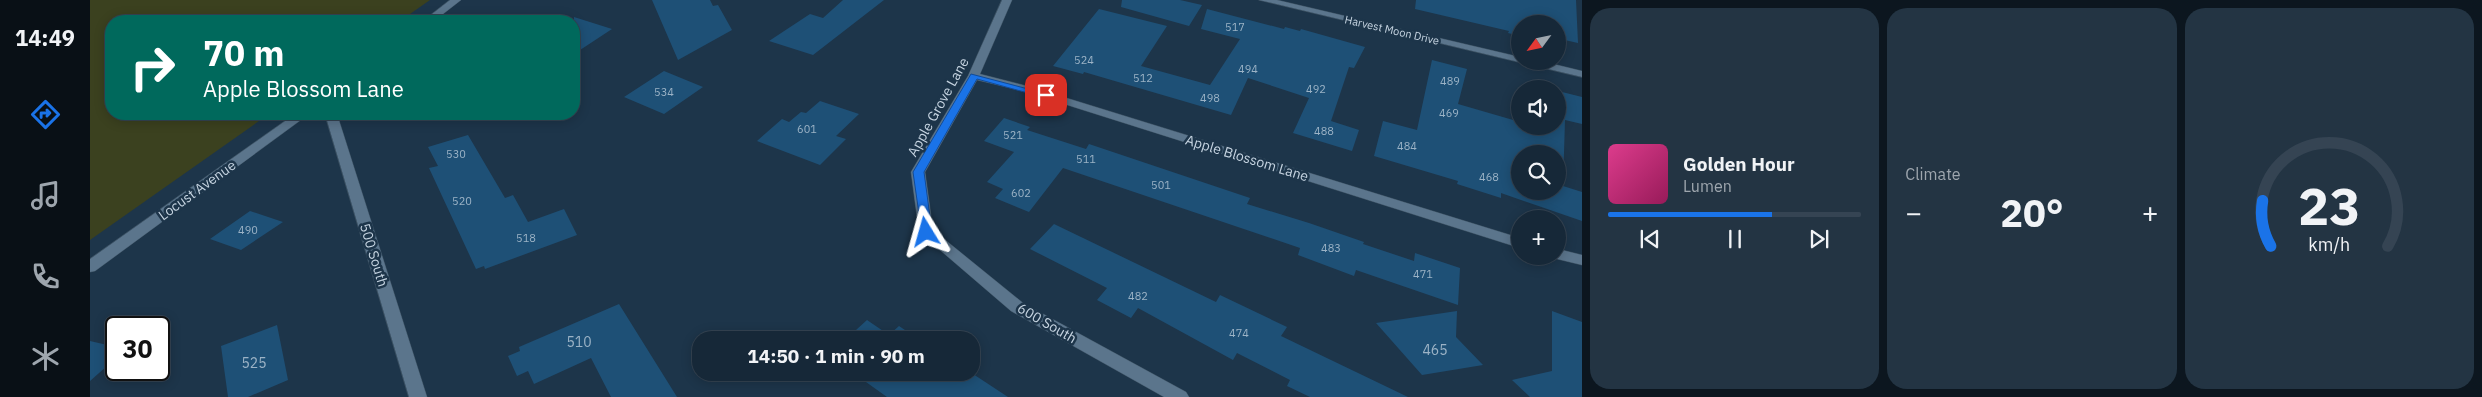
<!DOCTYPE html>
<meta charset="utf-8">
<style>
:root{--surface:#162838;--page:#233443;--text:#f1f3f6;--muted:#9ea6ae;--line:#354453;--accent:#1a73e8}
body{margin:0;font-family:"IBM Plex Sans",sans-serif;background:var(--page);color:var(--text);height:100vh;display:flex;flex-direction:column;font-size:19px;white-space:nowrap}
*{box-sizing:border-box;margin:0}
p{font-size:16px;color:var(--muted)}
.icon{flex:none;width:28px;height:28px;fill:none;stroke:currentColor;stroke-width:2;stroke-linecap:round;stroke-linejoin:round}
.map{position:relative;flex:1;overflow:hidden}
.details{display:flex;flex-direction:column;gap:8px;padding:8px;background:#0c161f;width:900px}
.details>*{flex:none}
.guide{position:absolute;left:15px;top:15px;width:475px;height:105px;border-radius:20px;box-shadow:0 2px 12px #0003,0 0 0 1px var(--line);background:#00695c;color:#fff;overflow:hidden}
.needle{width:32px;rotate:237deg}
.buttons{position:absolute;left:1421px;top:15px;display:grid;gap:10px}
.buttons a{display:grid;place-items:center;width:55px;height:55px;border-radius:50%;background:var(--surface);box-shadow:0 2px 12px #0003,0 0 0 1px var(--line);font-size:25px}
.speed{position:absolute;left:15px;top:316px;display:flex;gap:10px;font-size:25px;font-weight:700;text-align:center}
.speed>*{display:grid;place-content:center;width:65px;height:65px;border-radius:50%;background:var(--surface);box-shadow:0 2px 12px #0003,0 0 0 1px var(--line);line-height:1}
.speed .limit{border:2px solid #111;border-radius:8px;background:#fff;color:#111}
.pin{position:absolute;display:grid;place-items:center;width:42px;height:42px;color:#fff;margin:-21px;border-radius:10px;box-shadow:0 2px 8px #0006}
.me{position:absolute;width:55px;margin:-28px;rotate:352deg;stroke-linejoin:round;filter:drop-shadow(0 0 4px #0008)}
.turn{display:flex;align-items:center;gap:18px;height:105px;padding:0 15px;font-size:22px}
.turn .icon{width:65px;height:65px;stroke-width:2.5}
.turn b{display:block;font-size:35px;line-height:42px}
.big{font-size:38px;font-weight:700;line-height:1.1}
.details .tile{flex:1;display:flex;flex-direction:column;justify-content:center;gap:8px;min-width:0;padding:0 18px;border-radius:20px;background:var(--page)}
.details .dial{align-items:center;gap:0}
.dial svg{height:130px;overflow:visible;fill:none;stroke:var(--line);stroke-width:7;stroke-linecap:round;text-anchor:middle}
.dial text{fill:var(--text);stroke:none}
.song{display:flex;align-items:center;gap:15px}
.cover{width:60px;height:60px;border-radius:8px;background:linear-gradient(135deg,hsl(330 70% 55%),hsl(330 70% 35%))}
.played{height:5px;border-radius:2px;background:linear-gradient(90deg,var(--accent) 65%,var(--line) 65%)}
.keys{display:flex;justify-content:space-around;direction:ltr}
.heat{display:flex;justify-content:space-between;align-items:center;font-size:28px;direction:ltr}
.details .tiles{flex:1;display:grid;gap:8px;grid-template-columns:repeat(3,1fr)}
.trip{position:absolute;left:602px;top:331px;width:288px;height:50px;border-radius:20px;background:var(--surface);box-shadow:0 2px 12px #0003,0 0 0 1px var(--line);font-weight:700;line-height:50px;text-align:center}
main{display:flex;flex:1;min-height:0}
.menu{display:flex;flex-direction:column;width:90px;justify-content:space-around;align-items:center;background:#091016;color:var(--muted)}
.menu .icon{width:35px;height:35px}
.menu .selected{color:var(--accent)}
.menu b{font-size:22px;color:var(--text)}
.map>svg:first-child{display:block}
.green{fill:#3b411f}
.building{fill:#1e5076;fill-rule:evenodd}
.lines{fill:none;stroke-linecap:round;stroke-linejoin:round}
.minor-casing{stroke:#3b5061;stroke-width:1}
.tertiary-casing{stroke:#3b5061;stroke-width:1}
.minor{fill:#5b758c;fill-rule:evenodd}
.tertiary{fill:#5b758c;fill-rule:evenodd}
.route{fill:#1a73e8;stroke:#114b97}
.labels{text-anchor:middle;stroke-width:5;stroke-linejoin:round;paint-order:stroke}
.number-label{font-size:11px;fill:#9cb3c6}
.far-street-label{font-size:11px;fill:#c6d4e1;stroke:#1d354a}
.street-label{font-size:14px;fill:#c6d4e1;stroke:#1d354a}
.near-number-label{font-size:14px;fill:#9cb3c6}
</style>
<main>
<nav class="menu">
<b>14:49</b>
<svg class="icon selected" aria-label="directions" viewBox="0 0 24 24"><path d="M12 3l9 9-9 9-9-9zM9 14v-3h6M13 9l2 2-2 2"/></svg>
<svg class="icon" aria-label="music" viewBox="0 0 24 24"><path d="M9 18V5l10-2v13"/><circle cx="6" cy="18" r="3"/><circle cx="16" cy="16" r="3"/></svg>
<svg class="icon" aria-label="phone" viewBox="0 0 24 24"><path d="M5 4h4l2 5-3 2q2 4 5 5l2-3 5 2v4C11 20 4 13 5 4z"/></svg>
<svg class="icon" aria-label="climate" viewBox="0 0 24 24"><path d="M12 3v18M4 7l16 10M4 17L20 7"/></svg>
</nav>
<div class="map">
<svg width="1492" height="397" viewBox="0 0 1492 397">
<rect width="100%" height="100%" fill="#1d354a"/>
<!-- green -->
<path class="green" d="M0,0H340L310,21H21V114H179L0,240Z"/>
<!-- building -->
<path class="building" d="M562,0H620L623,6L628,5L642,30L588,60Z
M753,0H794L723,55L679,41L720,14L733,18Z
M1032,0H1090L1112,5L1099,26L1031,7Z
M1326,0H1486L1488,43L1470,39V46L1468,45V24H1430V36L1418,33L1419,31L1325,9Z
M1009,9L1077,26L1051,66L1120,85L1150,39L1111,29L1117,9L1194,29L1195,27L1210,31L1211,29L1275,47L1264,68L1259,67L1241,121L1269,130L1262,151L1203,133L1219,98L1158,78L1141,115L994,72L993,74L963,66Z
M484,17L522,29L484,54Z
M1342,60L1377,69L1368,104L1430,122V126H1468V91L1492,97V124L1475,120L1473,186L1492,192V221L1411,193V198L1367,184L1368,181L1284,156L1293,121L1327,130ZM1430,154H1468V191H1430Z
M574,71L613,87L574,114L534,97Z
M730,101L769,114L746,136L756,139L730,165L667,141L692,119L699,122L711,112L716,113Z
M914,118L940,127L937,130L996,149L999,144L1160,198L1157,204L1219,223L1274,242L1273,244L1324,261L1325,253L1370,268L1368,305L1266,270L1264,276L1208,255L1210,248L973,168L939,212L905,198L913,189L897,182L924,152L894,141Z
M378,135L415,198L423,195L438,222L474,209L487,235L395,269L394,266L386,269L339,168L348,166L338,147Z
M160,211L193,222L151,250L120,239Z
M964,224L1126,302L1130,295L1197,327L1191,336L1318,397H1220L1197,386L1200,380L1147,353L1143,360L1048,308L1041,318L1007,300L1017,288L940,249Z
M529,304L587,397H521L501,358L444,384L438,371L427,376L418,356L430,351L429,347Z
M1367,311L1366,337L1393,365L1332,375L1286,323Z
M1462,311L1492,322V397H1440L1422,380L1462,371Z
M777,320L799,335L809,326L830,340H755Z
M187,325L198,380L158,397H138L131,346Z
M0,341L26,347V358L0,381Z
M762,372H880L918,397H797Z"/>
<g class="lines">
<defs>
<path id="minor" d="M912,0H922L890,74L941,87L1430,238V248L933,91L887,80L835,172L843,230L933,303L1096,392L1099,397H1074L921,311L829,232L821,172L878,76Z
M1169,0H1187L1430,57V61H1451L1492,71V77Z
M1468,249L1492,255V265L1463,258L1468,256Z"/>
<path id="tertiary" d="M360,0H371L344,21H333Z
M205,114H219L5,271L0,272V259Z
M235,114H247L337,397H319Z"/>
</defs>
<!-- minor casing -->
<use href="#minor" class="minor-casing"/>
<!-- tertiary casing -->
<use href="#tertiary" class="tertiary-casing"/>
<!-- minor -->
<use href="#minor" class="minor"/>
<!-- tertiary -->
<use href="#tertiary" class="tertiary"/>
</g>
<!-- route -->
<path class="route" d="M881,74L961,95L956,98L887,79L834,172L842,232L841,235H832L823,172Z"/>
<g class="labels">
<!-- number labels -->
<g class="number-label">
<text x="1145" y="31">517</text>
<text x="994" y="64">524</text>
<text x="1158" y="73">494</text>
<text x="1053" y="82">512</text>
<text x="1360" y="85">489</text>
<text x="1226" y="93">492</text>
<text x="574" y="96">534</text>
<text x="1120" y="102">498</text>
<text x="1359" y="117">469</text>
<text x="717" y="133">601</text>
<text x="1234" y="135">488</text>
<text x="923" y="139">521</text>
<text x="1317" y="150">484</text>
<text x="366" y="158">530</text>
<text x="996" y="163">511</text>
<text x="1399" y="181">468</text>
<text x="1071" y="189">501</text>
<text x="931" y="197">602</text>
<text x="372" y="205">520</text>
<text x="158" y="234">490</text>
<text x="436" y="242">518</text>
<text x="1241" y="252">483</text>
<text x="1333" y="278">471</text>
<text x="1048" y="300">482</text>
<text x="1149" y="337">474</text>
</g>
<!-- far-street labels -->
<g class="far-street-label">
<text transform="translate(1302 30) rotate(13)" y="4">Harvest Moon Drive</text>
</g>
<!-- street labels -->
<g class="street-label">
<text transform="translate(848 107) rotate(-61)" y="5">Apple Grove Lane</text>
<text transform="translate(1157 158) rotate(17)" y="5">Apple Blossom Lane</text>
<text transform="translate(107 190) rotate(-36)" y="5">Locust Avenue</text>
<text transform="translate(284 255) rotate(73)" y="5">500 South</text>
<text transform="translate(957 323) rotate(30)" y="5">600 South</text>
</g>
<!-- near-number labels -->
<g class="near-number-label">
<text x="489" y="347">510</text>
<text x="1345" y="355">465</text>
<text x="164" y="368">525</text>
</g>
</g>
</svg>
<div class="buttons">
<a><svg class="needle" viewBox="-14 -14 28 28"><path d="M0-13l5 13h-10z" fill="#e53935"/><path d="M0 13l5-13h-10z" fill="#9ea6ae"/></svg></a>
<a><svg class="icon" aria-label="sound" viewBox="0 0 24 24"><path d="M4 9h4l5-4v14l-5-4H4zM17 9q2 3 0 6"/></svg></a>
<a><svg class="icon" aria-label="search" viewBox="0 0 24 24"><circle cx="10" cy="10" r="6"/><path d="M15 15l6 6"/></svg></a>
<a>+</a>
</div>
<div class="speed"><div class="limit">30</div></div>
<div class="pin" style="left:956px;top:95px;background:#d93025"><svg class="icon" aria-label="arrive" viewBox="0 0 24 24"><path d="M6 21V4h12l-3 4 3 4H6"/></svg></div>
<svg class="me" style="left:836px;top:232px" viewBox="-20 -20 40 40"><path d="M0-17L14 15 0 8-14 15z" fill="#1a73e8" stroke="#fff" stroke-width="4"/></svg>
<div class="trip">14:50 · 1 min · 90 m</div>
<div class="guide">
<div class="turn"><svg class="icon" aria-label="right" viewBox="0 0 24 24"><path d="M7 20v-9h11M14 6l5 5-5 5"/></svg><div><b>70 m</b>Apple Blossom Lane</div></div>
</div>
</div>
<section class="details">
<div class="tiles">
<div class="tile">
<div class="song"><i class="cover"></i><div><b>Golden Hour</b><p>Lumen</p></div></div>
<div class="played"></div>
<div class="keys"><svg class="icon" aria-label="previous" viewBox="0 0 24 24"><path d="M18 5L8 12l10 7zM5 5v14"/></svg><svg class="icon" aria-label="pause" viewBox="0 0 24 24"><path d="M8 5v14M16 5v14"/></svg><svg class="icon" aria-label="next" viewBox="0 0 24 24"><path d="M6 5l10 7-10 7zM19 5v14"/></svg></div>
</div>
<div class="tile"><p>Climate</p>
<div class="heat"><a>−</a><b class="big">20°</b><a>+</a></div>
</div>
<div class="tile dial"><svg viewBox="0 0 100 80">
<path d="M14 69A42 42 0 1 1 86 69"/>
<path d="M14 69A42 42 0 0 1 9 41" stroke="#1a73e8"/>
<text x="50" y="56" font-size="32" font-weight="700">23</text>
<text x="50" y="72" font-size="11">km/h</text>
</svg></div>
</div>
</section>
</main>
